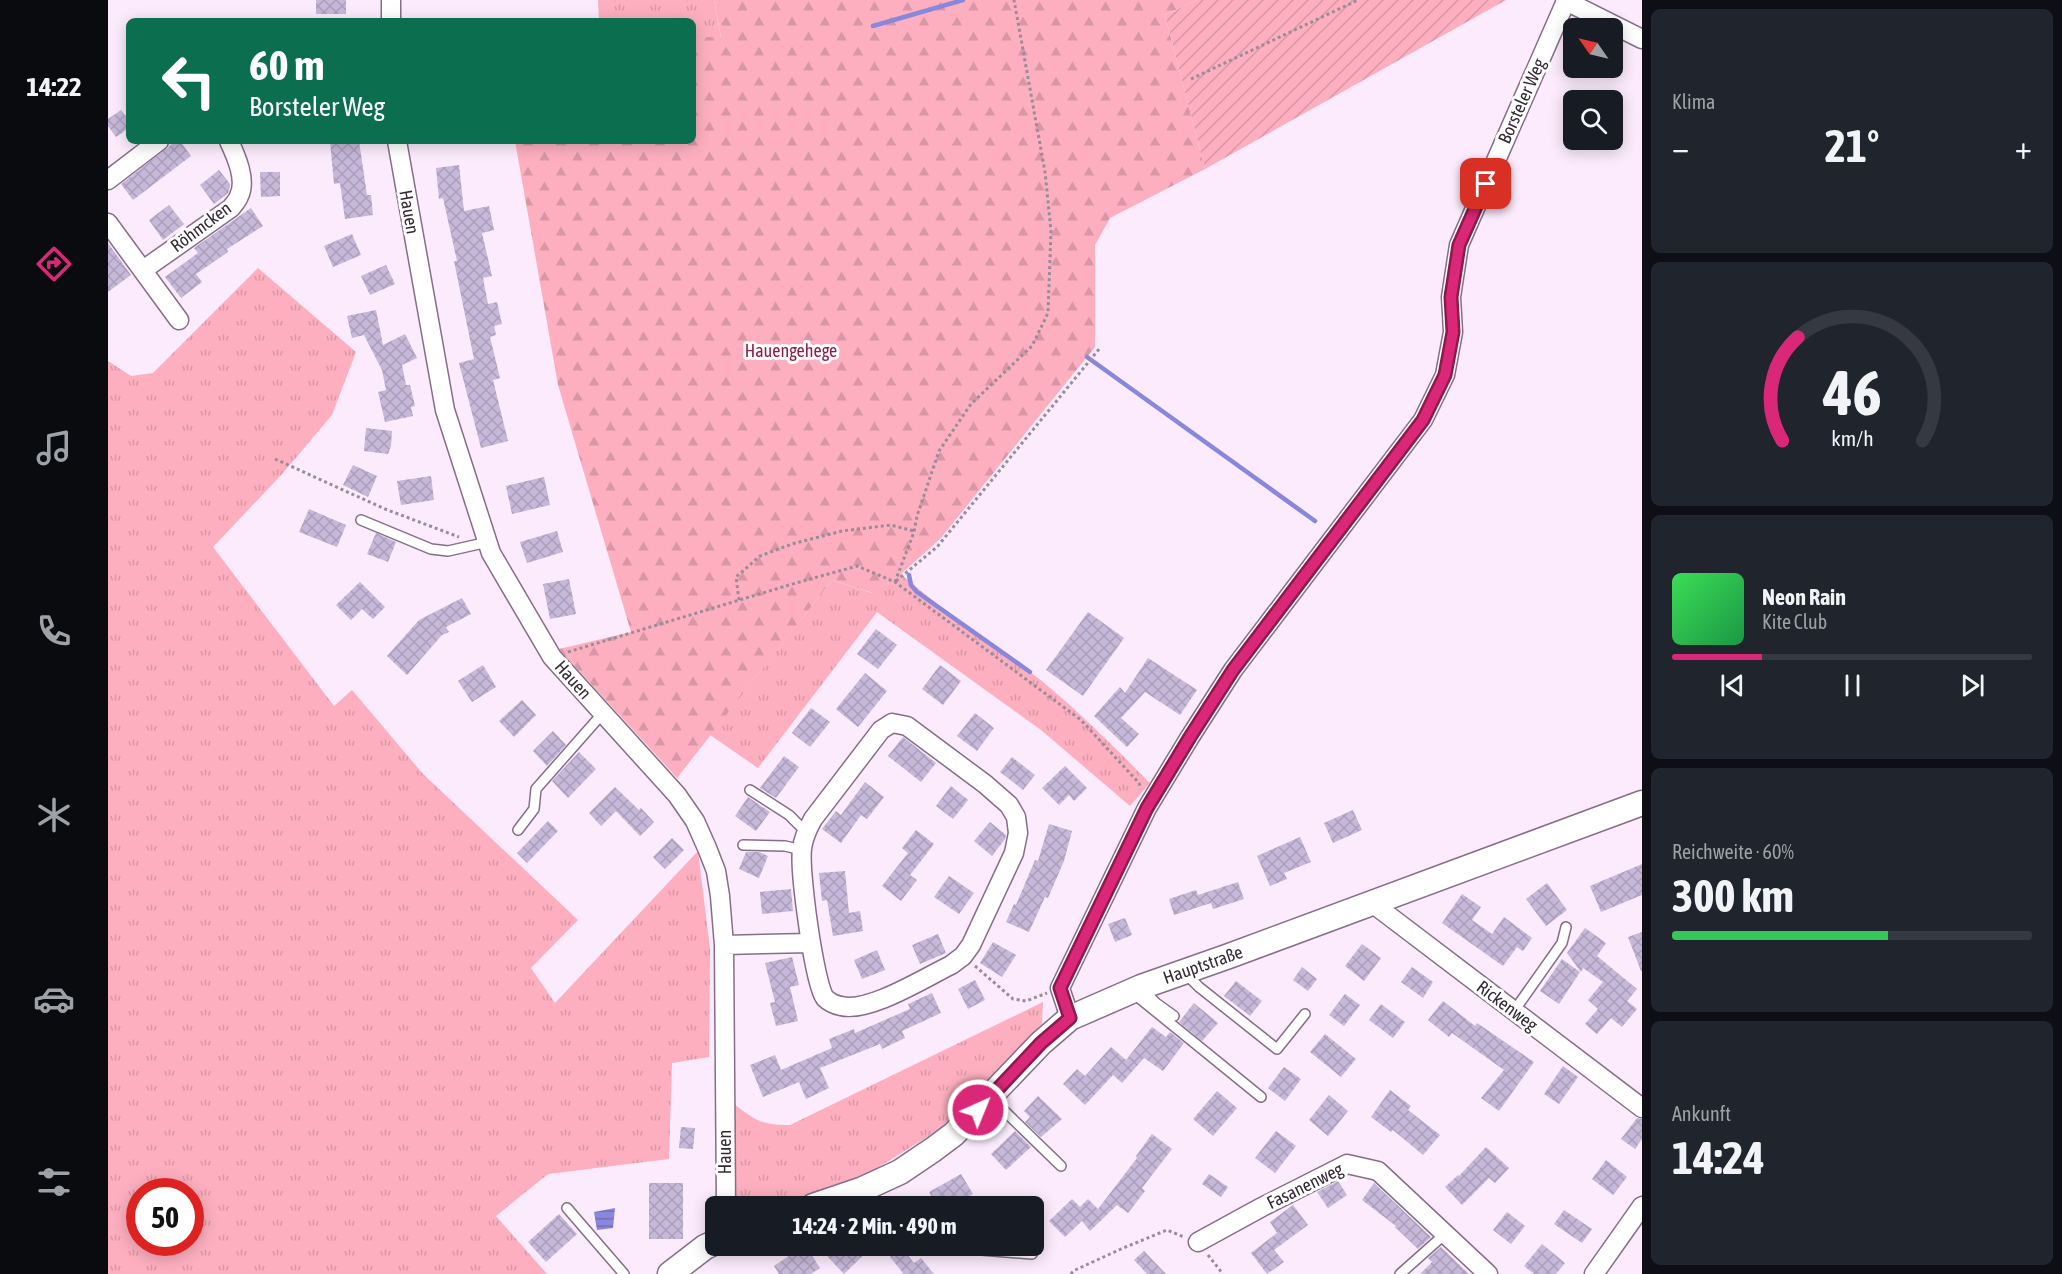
<!DOCTYPE html>
<html lang="de">
<meta charset="utf-8">
<style>
:root{--surface:#171b24;--page:#20242c;--text:#f1f3f6;--muted:#9ea1a6;--line:#363941;--accent:#db2777}
body{margin:0;font-family:"Asap Condensed",sans-serif;background:var(--page);color:var(--text);height:100vh;display:flex;flex-direction:column;font-size:22px;white-space:nowrap}
*{box-sizing:border-box;margin:0}
p{font-size:20px;color:var(--muted)}
.icon{flex:none;width:33px;height:33px;fill:none;stroke:currentColor;stroke-width:2;stroke-linecap:round;stroke-linejoin:round}
.map{position:relative;flex:1;overflow:hidden}
.details{display:flex;flex-direction:column;gap:9px;padding:9px;background:#0d0f14;width:420px}
.details>*{flex:none}
.hud{position:absolute;left:18px;top:18px;width:570px;height:126px;border-radius:9px;box-shadow:0 3px 15px #0003;background:#0b6e4f;color:#fff;overflow:hidden}
.needle{width:39px;rotate:304deg}
.tools{position:absolute;left:1455px;top:18px;display:grid;gap:12px}
.tools a{display:grid;place-items:center;width:60px;height:60px;border-radius:9px;background:var(--surface);box-shadow:0 3px 15px #0003;font-size:30px}
.speed{position:absolute;left:18px;top:1178px;display:flex;gap:12px;font-size:30px;font-weight:700;text-align:center}
.speed>*{display:grid;place-content:center;width:78px;height:78px;border-radius:50%;background:var(--surface);box-shadow:0 3px 15px #0003;line-height:1}
.speed .limit{border:9px solid #d22;background:#fff;color:#111}
.pin{position:absolute;display:grid;place-items:center;width:51px;height:51px;color:#fff;margin:-26px;border-radius:12px;box-shadow:0 3px 9px #0006}
.me{position:absolute;width:66px;margin:-33px;rotate:44deg;stroke-linejoin:round;filter:drop-shadow(0 0 4px #0008)}
.turn{display:flex;align-items:center;gap:21px;height:126px;padding:0 24px;font-size:27px}
.turn .icon{width:78px;height:78px;stroke-width:2.5}
.turn b{display:block;font-size:42px;line-height:51px}
.big{font-size:45px;font-weight:700;line-height:1.1}
.details .tile{flex:1;display:flex;flex-direction:column;justify-content:center;gap:9px;min-width:0;padding:0 21px;border-radius:9px;background:var(--page)}
.details .dial{align-items:center;gap:0}
.dial svg{height:156px;overflow:visible;fill:none;stroke:var(--line);stroke-width:7;stroke-linecap:round;text-anchor:middle}
.dial text{fill:var(--text);stroke:none}
.song{display:flex;align-items:center;gap:18px}
.cover{width:72px;height:72px;border-radius:9px;background:linear-gradient(135deg,hsl(130 70% 55%),hsl(140 70% 35%))}
.played{height:6px;border-radius:3px;background:linear-gradient(90deg,var(--accent) 25%,var(--line) 25%)}
.keys{display:flex;justify-content:space-around;direction:ltr}
.heat{display:flex;justify-content:space-between;align-items:center;font-size:33px;direction:ltr}
.charge{height:9px;border-radius:4px;background:linear-gradient(90deg,#34c759 60%,var(--line) 0)}
.trip{position:absolute;left:597px;top:1196px;width:339px;height:60px;border-radius:9px;background:var(--surface);box-shadow:0 3px 15px #0003;font-weight:700;line-height:60px;text-align:center}
main{display:flex;flex:1;min-height:0}
.dock{display:flex;flex-direction:column;width:108px;justify-content:space-around;align-items:center;background:#090b0e;color:var(--muted)}
.dock .icon{width:42px;height:42px}
.dock .current{color:var(--accent)}
.dock b{font-size:27px;color:var(--text)}
.map>svg:first-child{display:block}
.grass{fill:url(#grass-tufts);fill-rule:evenodd}
.forest{fill:url(#forest-firs)}
.garden{fill:url(#garden-furrows)}
.water{fill:url(#water-rules)}
.lines{fill:none;stroke-linecap:round;stroke-linejoin:round}
.stream{stroke:#8987dc;stroke-width:4.5}
.building{fill:url(#building-cross-hatch)}
.service-casing{stroke:#866e88;stroke-width:12}
.minor-casing{stroke:#866e88;stroke-width:21}
.secondary-casing{stroke:#866e88;stroke-width:27}
.path{stroke:#998c99;stroke-width:3;stroke-dasharray:3 3;stroke-linecap:butt}
.service{stroke:#fff;stroke-width:9}
.minor{stroke:#fff;stroke-width:18}
.secondary{stroke:#fff;stroke-width:24}
.route-casing{stroke:#8e194d;stroke-width:15}
.route{stroke:#db2777;stroke-width:10}
.labels{text-anchor:middle;stroke-width:6;stroke-linejoin:round;paint-order:stroke}
.street-label{font-size:18px;fill:#342a34;stroke:#fff}
.park-label{font-size:18px;fill:#911b45;stroke:#fff}
</style>
<main>
<nav class="dock">
<b>14:22</b>
<svg class="icon current" aria-label="directions" viewBox="0 0 24 24"><path d="M12 3l9 9-9 9-9-9zM9 14v-3h6M13 9l2 2-2 2"/></svg>
<svg class="icon" aria-label="music" viewBox="0 0 24 24"><path d="M9 18V5l10-2v13"/><circle cx="6" cy="18" r="3"/><circle cx="16" cy="16" r="3"/></svg>
<svg class="icon" aria-label="phone" viewBox="0 0 24 24"><path d="M5 4h4l2 5-3 2q2 4 5 5l2-3 5 2v4C11 20 4 13 5 4z"/></svg>
<svg class="icon" aria-label="climate" viewBox="0 0 24 24"><path d="M12 3v18M4 7l16 10M4 17L20 7"/></svg>
<svg class="icon" aria-label="car" viewBox="0 0 24 24"><path d="M5 17H2v-5l4-1 3-4h7l3 4 3 1v5h-3M9 17h6M6 11h13"/><circle cx="7" cy="17" r="2"/><circle cx="17" cy="17" r="2"/></svg>
<svg class="icon" aria-label="filters" viewBox="0 0 24 24"><path d="M4 7h16M4 17h16"/><circle cx="9" cy="7" r="2"/><circle cx="15" cy="17" r="2"/></svg>
</nav>
<div class="map">
<svg width="1534" height="1274" viewBox="0 0 1534 1274">
<defs>
<pattern id="grass-tufts" width="24" height="20" patternUnits="userSpaceOnUse" patternTransform="scale(1.5)"><rect width="24" height="20" fill="#fdafbf"/><path d="M3 7l-1-3M5 7V3M7 7l1-3M15 17l-1-3M17 17v-4M19 17l1-3" fill="none" stroke="#d997a5"/></pattern>
<pattern id="forest-firs" width="22" height="20" patternUnits="userSpaceOnUse" patternTransform="scale(1.5)"><rect width="22" height="20" fill="#fdafbf"/><path d="M5 1l3.5 6h-7zM16 11l3.5 6h-7z" fill="#d997a5"/></pattern>
<pattern id="garden-furrows" width="10" height="10" patternUnits="userSpaceOnUse" patternTransform="scale(1.5)"><rect width="10" height="10" fill="#fdafbf"/><path d="M-1 1l2-2M0 10L10 0M9 11l2-2" fill="none" stroke="#d997a5"/></pattern>
<pattern id="water-rules" width="6" height="5" patternUnits="userSpaceOnUse" patternTransform="scale(1.5)"><rect width="6" height="5" fill="#8987dc"/><path d="M0 2.5h6" fill="none" stroke="#716fb3"/></pattern>
<pattern id="building-cross-hatch" width="8" height="8" patternUnits="userSpaceOnUse" patternTransform="scale(1.5)"><rect width="8" height="8" fill="#c6b8d9"/><path d="M0 0l8 8M0 8l8-8" fill="none" stroke="#ab9ebb"/></pattern>
</defs>
<rect width="100%" height="100%" fill="#fbebfc"/>
<!-- grass -->
<path class="grass" d="M490,0H606L613,38L585,37V21H491Z
M150,268L248,352L224,415L175,473L105,547L226,706L244,690L315,774L470,920L423,968L447,1003L590,851L602,949L601,1057L564,1063L561,1159L440,1174L388,1216L439,1274H0V361L23,376L45,373ZM32,1191H82V1242H32Z
M793,574C833,610 879,638 921,671C965,705 1003,744 1042,783L1022,806L933,730L769,612L650,768L602,735L724,580L764,593Z
M935,1002L934,1024L832,1129L761,1173L666,1206H640L626,1197V1104C648,1121 654,1125 682,1125Z"/>
<!-- forest -->
<path class="forest" d="M606,0H1089L1057,15L1097,169L1002,218L987,245V347L832,539L793,574L765,593L724,580L569,778L451,649L523,632L450,385L407,141H585V37H613Z"/>
<!-- garden -->
<path class="garden" d="M1089,0H1398L1097,169L1057,15Z"/>
<!-- water -->
<path class="water" d="M507,1208L505,1228L489,1230L486,1212Z"/>
<g class="lines">
<!-- stream -->
<path class="stream" d="M765,26L855,0
M979,357L1207,521
M801,575L803,585L809,592L922,672"/>
</g>
<!-- building -->
<path class="building" d="M208,0H238V14H208Z
M13,110L21,120V128L8,137L0,126V119Z
M68,141H72L83,156L25,200L13,184Z
M222,141H251L259,195H263L265,215L237,219L232,183L226,184Z
M351,165L356,211L381,206L386,230L374,233L384,276L375,278L380,304L389,302L394,324L386,326L388,335L382,337L392,378L385,380L400,441L373,448L351,363L366,359L346,261H349L335,198L331,199L328,168Z
M111,170L122,184V187L120,193L106,204L92,185Z
M152,172H172V196L153,197Z
M61,205L76,224L55,240L41,220Z
M143,208L155,226L119,249L120,252L88,274L94,282L73,298L57,277L90,253L86,248Z
M244,234L253,255L225,267L216,246Z
M0,243L23,275L0,292Z
M278,265L287,284L262,295L253,276Z
M268,310L275,345L297,334L309,358L294,365L298,385H302L307,406L303,407L305,416L277,422L270,392L278,390L274,370L256,335L244,338L239,316Z
M258,428L284,431L283,446L280,454L256,451Z
M245,465L269,476L260,497L235,485Z
M323,476L326,500L293,505L289,481Z
M436,477L442,505L404,514L398,486Z
M201,509L238,525L229,547L191,532Z
M449,531L455,552L419,563L412,542Z
M268,533L288,542L280,562L259,554Z
M461,579L468,614L442,619L435,584Z
M252,582L277,607L265,619L254,609L243,620L228,605Z
M354,598L363,614L338,627L341,632L334,635L299,675L279,656L311,620Z
M980,612L1016,638L975,696L938,670Z
M768,629L789,645L770,669L749,654Z
M1040,658L1089,690L1072,715L1037,692L1013,718L1031,734L1019,747L986,716L1012,687L1017,693Z
M375,665L388,687L364,702L350,681Z
M832,665L853,681L835,705L814,689Z
M757,673L779,691L750,727L728,709Z
M414,700L428,715L406,737L391,721Z
M703,708L722,722L702,747L684,733Z
M867,713L886,728L869,751L849,736Z
M445,731L458,745L439,766L425,751Z
M795,737L828,763L813,782L780,756Z
M471,752L488,769L460,798L444,781Z
M676,756L691,767L668,798L652,788Z
M904,757L927,775L915,790L892,772Z
M957,766L979,788L966,801L961,795L951,805L934,788Z
M757,782L776,797L759,819L753,815L733,843L714,829L728,811L733,815Z
M843,786L860,800L845,819L828,806Z
M507,787L531,810L533,808L546,822L532,836L508,811L493,826L481,813Z
M640,797L662,812L648,831L627,816Z
M1245,810L1254,830L1225,843L1216,823Z
M440,821L450,831L419,863L409,853Z
M882,822L898,835L897,839L884,856L866,841Z
M941,824L964,831L956,861L940,898L937,897L921,932L898,922L906,904L908,905L927,860L930,861Z
M808,830L826,844L802,875L809,880L793,901L774,886L800,853L794,848Z
M1192,837L1203,862L1176,873L1179,879L1162,886L1149,856Z
M564,838L576,850L557,869L545,857Z
M638,852H651L660,856L651,878L631,869Z
M1534,864V895L1493,912L1482,886Z
M737,871L741,913L752,911L755,931L725,936L719,900L714,901L711,873Z
M841,876L866,893L851,914L826,897Z
M1130,882L1136,899L1105,909L1103,903L1066,915L1061,899L1088,890L1090,895Z
M1439,883L1459,910L1438,926L1418,899Z
M683,889L685,911L654,914L652,892Z
M1354,894L1373,907L1364,920L1384,934L1396,917L1424,938L1415,951L1409,947L1395,966L1334,923Z
M1017,918L1024,935L1007,942L1000,924Z
M1477,928L1498,943L1489,956L1529,989L1519,1001L1529,1009L1514,1027L1503,1018L1489,1034L1477,1024L1490,1009L1480,1000L1495,982L1475,968L1473,972L1459,953Z
M1534,932V971H1533L1520,937Z
M830,934L838,953L812,964L804,945Z
M885,942L908,955L894,977L872,963Z
M1254,944L1273,958L1256,981L1237,966Z
M769,950L777,970L754,979L746,960Z
M684,957L691,985L682,987L690,1021L668,1026L662,1003L667,1002L657,963Z
M1454,959L1472,972L1451,1004L1432,991Z
M1194,967L1209,979L1200,991L1185,980Z
M1304,967L1325,982L1315,998L1293,982Z
M867,980L877,1000L860,1009L850,989Z
M1128,981L1154,1001L1142,1016L1116,996Z
M824,993L833,1013L794,1031L797,1038L774,1049L772,1044L712,1068L721,1088L698,1099L691,1082L655,1097L642,1065L667,1055L673,1070L724,1048L721,1039L746,1029L747,1033L802,1009L800,1004Z
M1237,994L1252,1005L1236,1026L1221,1015Z
M1335,1001L1367,1026L1369,1023L1426,1062L1391,1111L1373,1098L1396,1070L1344,1033L1341,1037L1320,1020Z
M1086,1003L1110,1023L1094,1041L1071,1022Z
M1273,1004L1297,1022L1285,1038L1261,1020Z
M1044,1027L1058,1037L1062,1032L1076,1043L1055,1071L1036,1058L1014,1083L1005,1075L977,1105L955,1084L969,1069L977,1076L1003,1047L1018,1060Z
M1217,1034L1248,1059L1233,1077L1202,1052Z
M1455,1066L1470,1077L1451,1104L1436,1094Z
M1176,1067L1193,1079L1177,1101L1160,1088Z
M1282,1090L1303,1106L1300,1110L1332,1135L1315,1155L1285,1130L1283,1132L1263,1117Z
M1109,1091L1129,1108L1105,1136L1085,1119Z
M1221,1095L1240,1111L1220,1136L1201,1120Z
M930,1096L954,1119L933,1137L917,1122L922,1117L916,1111Z
M1529,1118L1534,1119V1139L1527,1149L1513,1139Z
M573,1127L587,1128L585,1149L571,1148Z
M907,1131L923,1147L898,1170L883,1154Z
M1168,1131L1188,1146L1167,1173L1147,1158Z
M1044,1134L1064,1149L1034,1188L1037,1191L1020,1213L1009,1205L982,1231L974,1221L957,1237L941,1221L964,1199L972,1207L980,1199L990,1209L1029,1158L1028,1156Z
M1378,1147L1401,1168L1387,1183L1381,1178L1354,1205L1337,1187L1350,1175L1351,1176Z
M1498,1160L1519,1177L1505,1195L1484,1179Z
M853,1174L865,1194L845,1206H829L821,1192Z
M1101,1174L1120,1187L1113,1197L1094,1184Z
M1230,1181L1239,1195L1220,1208L1209,1192Z
M541,1183H575V1239H541Z
M1266,1183L1323,1237L1310,1249L1287,1227L1288,1226L1254,1200Z
M1185,1205L1200,1225L1166,1250L1176,1262L1159,1274L1143,1253L1169,1233L1162,1222Z
M1456,1210L1484,1229L1474,1243L1446,1224Z
M1399,1212L1417,1226L1403,1244L1385,1230Z
M451,1214L469,1234L438,1262L420,1242Z
M1434,1244L1457,1263L1448,1274H1426L1416,1266Z
M697,1245L712,1268L703,1274H671L666,1266Z
M728,1245H766L736,1274L718,1255Z
M1333,1247L1361,1274H1312L1324,1262L1320,1258Z
M794,1248L806,1263L813,1258L826,1274H794L795,1273L782,1257Z
M1036,1251L1058,1274H1039L1026,1260Z"/>
<g class="lines">
<defs>
<path id="service" d="M253,520L323,549L340,551L380,542
M642,790L681,815L698,832
M410,830L426,809L428,789L495,713
M635,845L677,846L694,850
M1077,973L1091,987L1169,1049L1197,1014
M1034,989L1048,1003L1066,1016
M1025,993L1153,1097
M1406,1011L1454,943L1458,927
M882,1097L953,1166
M755,1189L766,1206
M459,1208L516,1274
M811,1245L924,1254
M1292,1274L1337,1234"/>
<path id="minor" d="M1458,1L1534,39
M283,21V0
M289,141L337,410L383,553L444,657L569,795L587,821L599,848L608,871L612,896L616,945L618,1206
M0,180L51,141
M0,223L71,320
M35,270L123,208C125,205 130,200 131,196C139,180 128,156 121,141
M784,723L799,726L877,784L901,805L908,817L910,833L906,853L863,945L855,956L843,965C816,978 761,1013 733,1006C728,1005 721,1002 717,998C706,983 691,869 694,849C695,838 700,828 705,819L773,730Z
M1264,903L1534,1108
M616,945L702,943
M962,1018L952,988L1039,808L1082,737L1125,670L1315,420L1337,375L1345,332L1343,297L1351,245L1458,1L1457,0
M1090,1242L1154,1207L1239,1164L1270,1171L1380,1274
M1486,1274L1534,1206"/>
<path id="secondary" d="M705,1206L755,1189L792,1172L826,1149L846,1134L933,1043L962,1018L1033,987L1121,956L1534,803
M562,1274L597,1247L608,1242"/>
</defs>
<!-- service casing -->
<use href="#service" class="service-casing"/>
<!-- minor casing -->
<use href="#minor" class="minor-casing"/>
<!-- secondary casing -->
<use href="#secondary" class="secondary-casing"/>
<!-- path -->
<path class="path" d="M1083,79L1250,0
M167,459L277,509L351,537
M788,581L829,547L992,348
M787,582L806,532L809,516L831,451L863,404L924,346L940,313L943,231L937,172L906,0
M631,600L628,577L652,556L684,544L734,531L783,525L806,531
M460,652L681,585L749,566L787,582L973,720L1031,783L1033,789
M867,966L905,999L918,1001L939,993
M1100,1255L1115,1274
M963,1274L965,1271L1013,1249L1059,1230L1076,1237"/>
<!-- service -->
<use href="#service" class="service"/>
<!-- minor -->
<use href="#minor" class="minor"/>
<!-- secondary -->
<use href="#secondary" class="secondary"/>
</g>
<g class="lines">
<defs>
<path id="route" d="M870,1110L933,1043L962,1018L952,988L1039,808L1082,737L1125,670L1315,420L1337,375L1345,332L1343,297L1351,245L1378,184"/>
</defs>
<!-- route casing -->
<use href="#route" class="route-casing"/>
<!-- route -->
<use href="#route" class="route"/>
</g>
<g class="labels">
<!-- street labels -->
<g class="street-label">
<text transform="translate(1414 101) rotate(-66)" y="6">Borsteler Weg</text>
<text transform="translate(301 212) rotate(80)" y="6">Hauen</text>
<text transform="translate(93 227) rotate(-37)" y="6">Röhmcken</text>
<text transform="translate(465 680) rotate(48)" y="6">Hauen</text>
<text transform="translate(1095 965) rotate(-19)" y="6">Hauptstraße</text>
<text transform="translate(1399 1006) rotate(37)" y="6">Rickenweg</text>
<text transform="translate(617 1152) rotate(-90)" y="6">Hauen</text>
<text transform="translate(1197 1186) rotate(-26)" y="6">Fasanenweg</text>
</g>
<!-- park labels -->
<g class="park-label">
<text x="683" y="357">Hauengehege</text>
</g>
</g>
</svg>
<div class="tools">
<a><svg class="needle" viewBox="-14 -14 28 28"><path d="M0-13l5 13h-10z" fill="#e53935"/><path d="M0 13l5-13h-10z" fill="#9ea1a6"/></svg></a>
<a><svg class="icon" aria-label="search" viewBox="0 0 24 24"><circle cx="10" cy="10" r="6"/><path d="M15 15l6 6"/></svg></a>
</div>
<div class="speed"><div class="limit">50</div></div>
<div class="pin" style="left:1378px;top:184px;background:#d93025"><svg class="icon" aria-label="arrive" viewBox="0 0 24 24"><path d="M6 21V4h12l-3 4 3 4H6"/></svg></div>
<svg class="me" style="left:870px;top:1110px" viewBox="-20 -20 40 40"><circle r="17" fill="#db2777" stroke="#fff" stroke-width="3"/><path d="M0-11L8 9 0 5-8 9z" fill="#fff"/></svg>
<div class="trip">14:24 · 2 Min. · 490 m</div>
<div class="hud">
<div class="turn"><svg class="icon" aria-label="left" viewBox="0 0 24 24"><path d="M17 20v-9H6M10 6l-5 5 5 5"/></svg><div><b>60 m</b>Borsteler Weg</div></div>
</div>
</div>
<section class="details">
<div class="tile"><p>Klima</p>
<div class="heat"><a>−</a><b class="big">21°</b><a>+</a></div>
</div>
<div class="tile dial"><svg viewBox="0 0 100 80">
<path d="M14 69A42 42 0 1 1 86 69"/>
<path d="M14 69A42 42 0 0 1 22 16" stroke="#db2777"/>
<text x="50" y="56" font-size="32" font-weight="700">46</text>
<text x="50" y="72" font-size="11">km/h</text>
</svg></div>
<div class="tile">
<div class="song"><i class="cover"></i><div><b>Neon Rain</b><p>Kite Club</p></div></div>
<div class="played"></div>
<div class="keys"><svg class="icon" aria-label="previous" viewBox="0 0 24 24"><path d="M18 5L8 12l10 7zM5 5v14"/></svg><svg class="icon" aria-label="pause" viewBox="0 0 24 24"><path d="M8 5v14M16 5v14"/></svg><svg class="icon" aria-label="next" viewBox="0 0 24 24"><path d="M6 5l10 7-10 7zM19 5v14"/></svg></div>
</div>
<div class="tile"><p>Reichweite · 60%</p><b class="big">300 km</b><div class="charge"></div></div>
<div class="tile"><p>Ankunft</p><b class="big">14:24</b></div>
</section>
</main>
